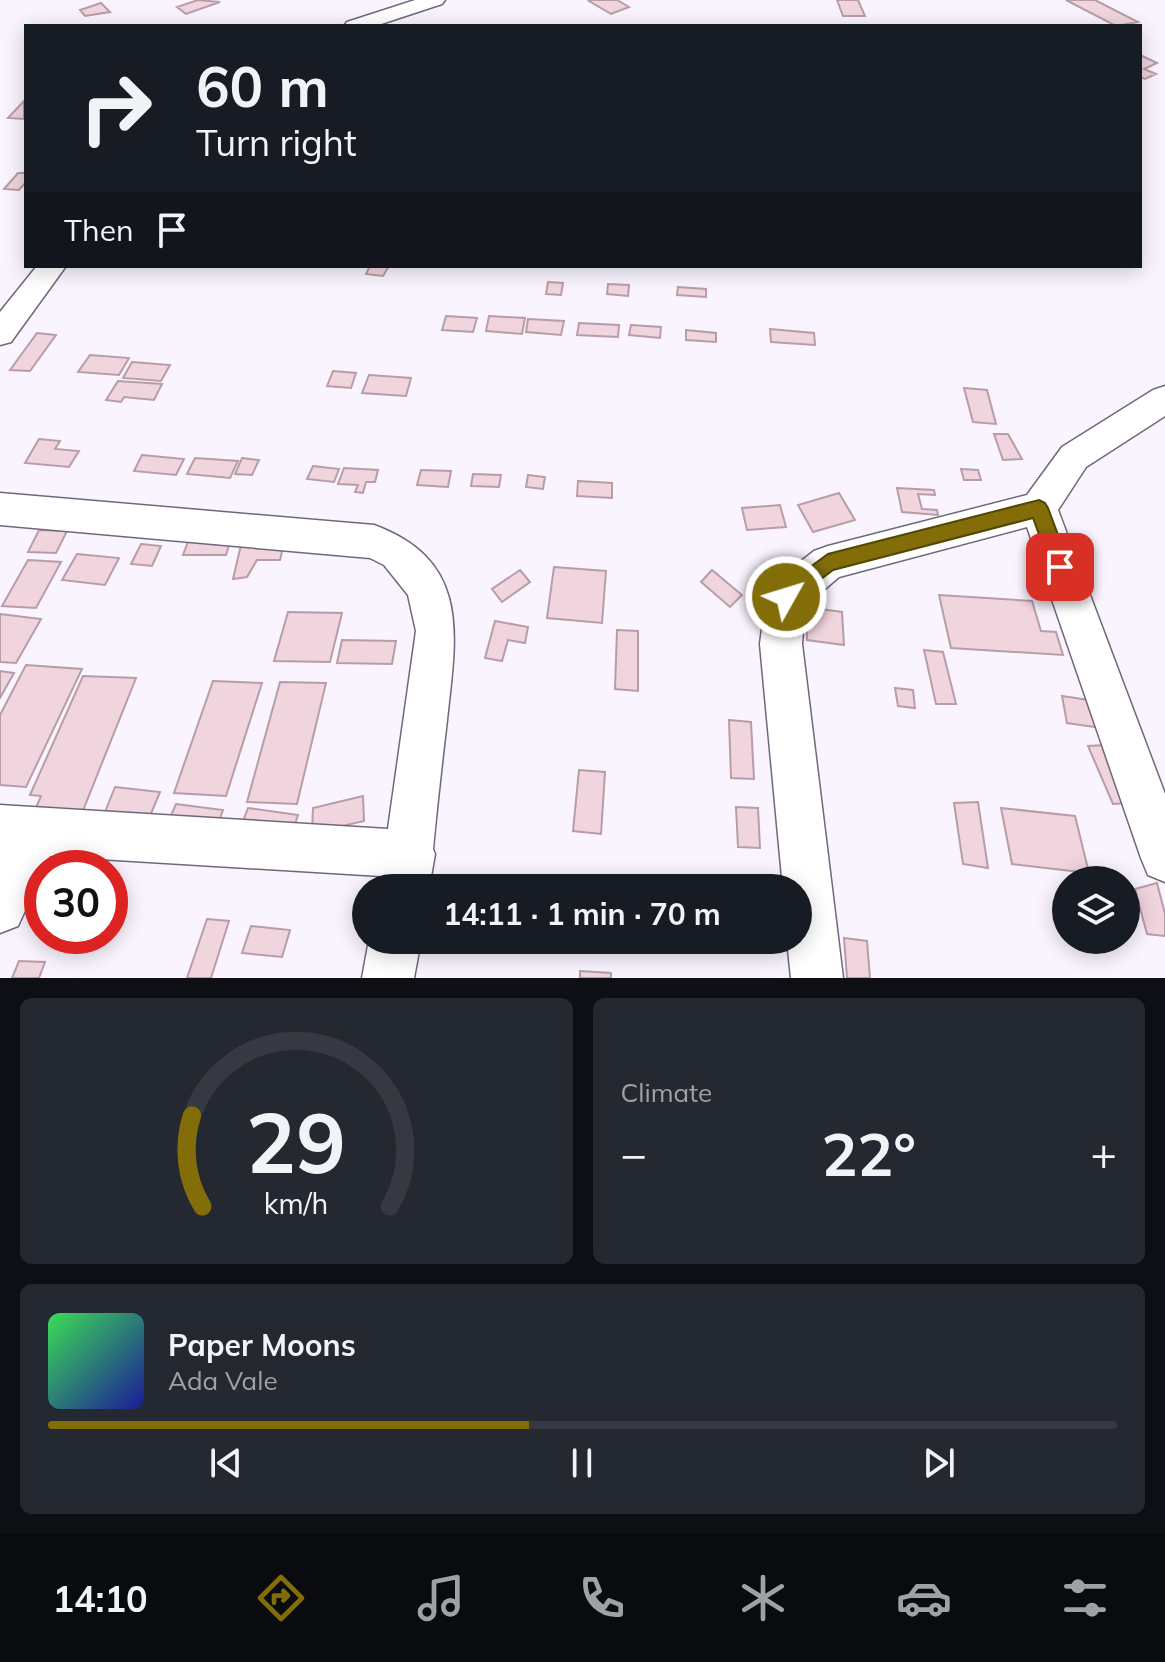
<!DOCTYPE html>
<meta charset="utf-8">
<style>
:root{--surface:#171b24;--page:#242831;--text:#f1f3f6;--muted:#9ea1a6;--line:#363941;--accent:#826d09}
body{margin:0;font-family:Mulish,sans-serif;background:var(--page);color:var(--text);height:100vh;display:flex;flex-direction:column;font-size:30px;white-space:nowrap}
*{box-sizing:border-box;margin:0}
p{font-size:26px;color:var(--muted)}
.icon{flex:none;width:44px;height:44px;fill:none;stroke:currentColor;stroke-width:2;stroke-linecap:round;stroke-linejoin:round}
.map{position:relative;height:978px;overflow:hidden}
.panel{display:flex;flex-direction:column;gap:20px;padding:20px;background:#0d0f14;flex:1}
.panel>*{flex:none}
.top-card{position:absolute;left:24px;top:24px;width:1118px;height:244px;border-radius:0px;box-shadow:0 4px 20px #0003;background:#171b24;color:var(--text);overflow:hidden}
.fabs{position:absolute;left:1052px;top:866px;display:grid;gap:16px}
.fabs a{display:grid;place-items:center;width:88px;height:88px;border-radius:50%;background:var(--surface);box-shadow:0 4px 20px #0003;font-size:40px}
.speed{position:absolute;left:24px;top:850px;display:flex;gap:16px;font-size:40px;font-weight:700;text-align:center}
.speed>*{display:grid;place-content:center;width:104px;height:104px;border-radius:50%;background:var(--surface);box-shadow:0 4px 20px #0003;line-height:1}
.speed .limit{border:12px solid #d22;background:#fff;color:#111}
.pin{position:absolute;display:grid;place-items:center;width:68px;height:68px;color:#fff;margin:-34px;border-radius:16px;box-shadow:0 4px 12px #0006}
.me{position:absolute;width:88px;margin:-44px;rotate:51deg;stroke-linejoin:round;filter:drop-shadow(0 0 6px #0008)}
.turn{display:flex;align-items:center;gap:28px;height:168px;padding:0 40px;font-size:36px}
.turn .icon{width:104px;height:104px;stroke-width:2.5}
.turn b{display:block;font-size:56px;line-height:68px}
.then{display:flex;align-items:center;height:76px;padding:0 40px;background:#0003;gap:16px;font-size:30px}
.big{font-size:60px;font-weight:700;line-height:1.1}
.panel .widget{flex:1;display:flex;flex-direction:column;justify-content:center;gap:12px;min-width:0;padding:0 28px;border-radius:12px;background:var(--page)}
.panel .dial{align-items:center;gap:0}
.dial svg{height:208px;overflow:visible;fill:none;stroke:var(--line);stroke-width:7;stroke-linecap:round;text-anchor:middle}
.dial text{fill:var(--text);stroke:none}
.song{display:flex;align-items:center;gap:24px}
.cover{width:96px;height:96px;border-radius:12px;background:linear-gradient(135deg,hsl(130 70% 55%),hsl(240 70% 35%))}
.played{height:8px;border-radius:4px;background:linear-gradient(90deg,var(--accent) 45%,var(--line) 45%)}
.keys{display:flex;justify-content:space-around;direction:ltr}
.heat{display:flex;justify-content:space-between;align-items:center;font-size:44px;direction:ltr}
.panel .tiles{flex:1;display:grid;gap:20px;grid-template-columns:1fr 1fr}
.widget:last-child{grid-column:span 2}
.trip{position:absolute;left:352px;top:874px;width:460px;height:80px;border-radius:40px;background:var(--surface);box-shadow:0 4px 20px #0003;font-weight:700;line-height:80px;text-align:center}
.dock{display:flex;height:128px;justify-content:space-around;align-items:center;background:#090b0e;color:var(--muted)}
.dock .icon{width:56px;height:56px}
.dock .selected{color:var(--accent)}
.dock b{font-size:36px;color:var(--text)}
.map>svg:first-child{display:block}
.building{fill:#f0d4de;stroke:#b89da7;stroke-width:2}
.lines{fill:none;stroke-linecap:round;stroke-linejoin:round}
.street-casing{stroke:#71677c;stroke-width:3}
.street{fill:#fff;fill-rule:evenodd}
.route{fill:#826d09;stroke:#544706;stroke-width:2}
</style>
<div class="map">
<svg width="1165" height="978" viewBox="0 0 1165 978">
<rect width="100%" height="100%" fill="#f9f4fe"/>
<!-- building -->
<path class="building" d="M198,0L220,2L186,14L177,7Z
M592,0H617L629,7L611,14L589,1Z
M837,0H858L865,16H843Z
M1066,0H1095L1138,22L1116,26Z
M101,3L110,12L85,16L80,10Z
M1140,55L1157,63L1144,69L1156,74L1145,79L1140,77Z
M24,101V119L8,118Z
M18,173H26V182L19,190L4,189Z
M370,266H389L383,276L366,274Z
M548,282L563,283L561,295L546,294Z
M608,284L629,285L628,296L607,294Z
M678,287L706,289V297L677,295Z
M446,316L477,318L473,332L442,330Z
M489,316L525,318L522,334L486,331Z
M528,319L564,321L561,335L526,332Z
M579,323L619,325L618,337L577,335Z
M631,325L661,327L660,338L629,335Z
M770,329L814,333L815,345L771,342Z
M686,330L716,333V342L686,340Z
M37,333L56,335L30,371L10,370Z
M90,355L129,358L119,375L78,372Z
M132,362L170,365L161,381L123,378Z
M333,371L356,373L351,388L327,386Z
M369,375L411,378L406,396L362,393Z
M118,381L133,382L162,384L154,400L124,397L121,402L106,400Z
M964,388L987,390L996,424L973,422Z
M994,434H1008L1022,459L1003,460Z
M39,439L60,441L55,449L79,451L69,467L25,463Z
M142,455L184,459L176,475L134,471Z
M195,458L238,461L230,478L187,474Z
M242,458L259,460L252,475L235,474Z
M313,466L339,469L334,482L307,479Z
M344,468L378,470L375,482H366L363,493L355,492L358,485L338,484Z
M961,469L978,470L981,480H964Z
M421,470L451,471L448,487L417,485Z
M473,474L501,475L499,487L471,486Z
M528,475L545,477L543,489L526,487Z
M578,481L612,483V498L577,496Z
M897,488L934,490L935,495L918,494L922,509L937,510L938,515L902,512Z
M839,493L855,520L813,532L798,505Z
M780,505L786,527L747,530L742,508Z
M39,530L67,531L56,553L28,552Z
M189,539H231L226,555H183Z
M284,543L280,560H257L247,577L233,579L241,545Z
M141,544L161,546L152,566L131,564Z
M77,554L119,558L105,585L62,580Z
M28,560L61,562L36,608L2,606Z
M554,567L606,571L602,623L547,618Z
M520,570L530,582L502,602L492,589Z
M712,570L742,595L730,607L701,582Z
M939,595L1032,601L1041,631L1056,632L1063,655L951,648Z
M806,607L842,612L844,645L807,640Z
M288,612L342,613L330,662L274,661Z
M0,614L41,619L16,663L0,662Z
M495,621L528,627L525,643L508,640L502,661L485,658Z
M617,630L638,631V691L615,689Z
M342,640L396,641L392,664L337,663Z
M924,650L943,652L956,704H936Z
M26,665L82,669L26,787L0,785V715Z
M0,671L14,673L0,698Z
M83,676L136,678L82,813L35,810L41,796L30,795Z
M213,681L262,683L226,796L174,793Z
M280,682L326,683L297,804L247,802Z
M895,688L913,690L915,708L898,706Z
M1062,696L1095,701L1102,728L1067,723Z
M729,720L751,722L754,779L731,778Z
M1107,745L1131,803L1113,804L1088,746Z
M579,770L605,772L601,834L573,831Z
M115,787L160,792L148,821L103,817Z
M363,796L364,821L312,833L313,808Z
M978,802L988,868L963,864L954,803Z
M176,804L223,810L216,828L168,822Z
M736,807L758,808L760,848L738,847Z
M248,808L298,815L291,836L240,829Z
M1001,808L1075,816L1089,873L1012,864Z
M1157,883L1165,914V936L1147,934L1135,889Z
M207,919L229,921L211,978H187Z
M251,926L290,930L282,957L242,953Z
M844,938L867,941L870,978H847Z
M19,961L45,962L39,978H12Z
M580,971L611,973V978H580Z"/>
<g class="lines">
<defs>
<path id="street" d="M415,0H445L442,4L375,26H344L347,22Z
M37,266H66L11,342L0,345V312Z
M1165,386V416L1086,467L1058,510L1165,794V882L1148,875L1141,858L1027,527L839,577L805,606L802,644L843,978H791L787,940H798V888H783L760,644L766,597L772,584L814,551L828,546L1027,495L1062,447L1153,390Z
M0,493L374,525C472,561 456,636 447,720C442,763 437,806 433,849L435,854L429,888H379L381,876L50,856L18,926L0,933V805L388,829L416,631L408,595L384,565L370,558L0,525Z
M369,940H421L414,978H362Z"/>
</defs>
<!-- street casing -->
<use href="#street" class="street-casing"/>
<!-- street -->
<use href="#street" class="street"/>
</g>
<!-- route -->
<path class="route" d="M1039,500L1045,503L1048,508L1070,567L1067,573L1060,575L1053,573L1033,518L833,570L786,606L779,603L776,597L779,590L828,554Z"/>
</svg>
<div class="fabs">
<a><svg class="icon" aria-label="layers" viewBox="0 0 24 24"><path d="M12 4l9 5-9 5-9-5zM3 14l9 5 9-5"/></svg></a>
</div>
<div class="speed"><div class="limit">30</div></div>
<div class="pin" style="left:1060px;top:567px;background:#d93025"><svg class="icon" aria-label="arrive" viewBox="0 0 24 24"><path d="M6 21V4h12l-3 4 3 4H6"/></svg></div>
<svg class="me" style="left:786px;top:597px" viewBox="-20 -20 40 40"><circle r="17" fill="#826d09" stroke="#fff" stroke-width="3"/><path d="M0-11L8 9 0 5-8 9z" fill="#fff"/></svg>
<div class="trip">14:11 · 1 min · 70 m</div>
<div class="top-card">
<div class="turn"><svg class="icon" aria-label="right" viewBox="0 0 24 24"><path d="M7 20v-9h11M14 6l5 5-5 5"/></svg><div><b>60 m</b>Turn right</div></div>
<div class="then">Then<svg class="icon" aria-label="arrive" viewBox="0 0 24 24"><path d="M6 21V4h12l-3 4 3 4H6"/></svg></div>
</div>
</div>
<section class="panel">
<div class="tiles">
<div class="widget dial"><svg viewBox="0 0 100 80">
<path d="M14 69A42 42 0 1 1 86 69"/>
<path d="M14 69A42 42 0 0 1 10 34" stroke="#826d09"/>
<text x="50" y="56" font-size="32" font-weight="700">29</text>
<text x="50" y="72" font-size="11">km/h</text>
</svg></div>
<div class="widget"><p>Climate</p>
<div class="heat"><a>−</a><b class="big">22°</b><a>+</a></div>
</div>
<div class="widget">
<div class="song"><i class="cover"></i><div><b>Paper Moons</b><p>Ada Vale</p></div></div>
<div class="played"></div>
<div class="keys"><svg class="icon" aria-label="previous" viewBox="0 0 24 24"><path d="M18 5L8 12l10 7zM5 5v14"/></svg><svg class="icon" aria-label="pause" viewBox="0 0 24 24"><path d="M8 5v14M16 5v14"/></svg><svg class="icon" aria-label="next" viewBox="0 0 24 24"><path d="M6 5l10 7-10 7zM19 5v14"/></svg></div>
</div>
</div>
</section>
<nav class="dock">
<b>14:10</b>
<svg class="icon selected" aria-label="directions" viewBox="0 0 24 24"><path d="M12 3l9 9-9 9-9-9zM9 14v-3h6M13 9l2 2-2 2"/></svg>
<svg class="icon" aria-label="music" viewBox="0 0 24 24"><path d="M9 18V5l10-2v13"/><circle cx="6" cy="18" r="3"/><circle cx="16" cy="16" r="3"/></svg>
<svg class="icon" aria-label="phone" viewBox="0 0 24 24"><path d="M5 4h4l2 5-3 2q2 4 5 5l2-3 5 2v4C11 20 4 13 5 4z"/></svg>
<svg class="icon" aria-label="climate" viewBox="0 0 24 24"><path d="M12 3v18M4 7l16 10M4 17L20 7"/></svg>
<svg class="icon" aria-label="car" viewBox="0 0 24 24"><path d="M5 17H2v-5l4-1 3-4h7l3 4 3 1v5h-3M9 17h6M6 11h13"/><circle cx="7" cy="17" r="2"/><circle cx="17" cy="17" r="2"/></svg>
<svg class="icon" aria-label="filters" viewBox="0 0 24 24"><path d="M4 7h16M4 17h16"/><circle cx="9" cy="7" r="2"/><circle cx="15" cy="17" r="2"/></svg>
</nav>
